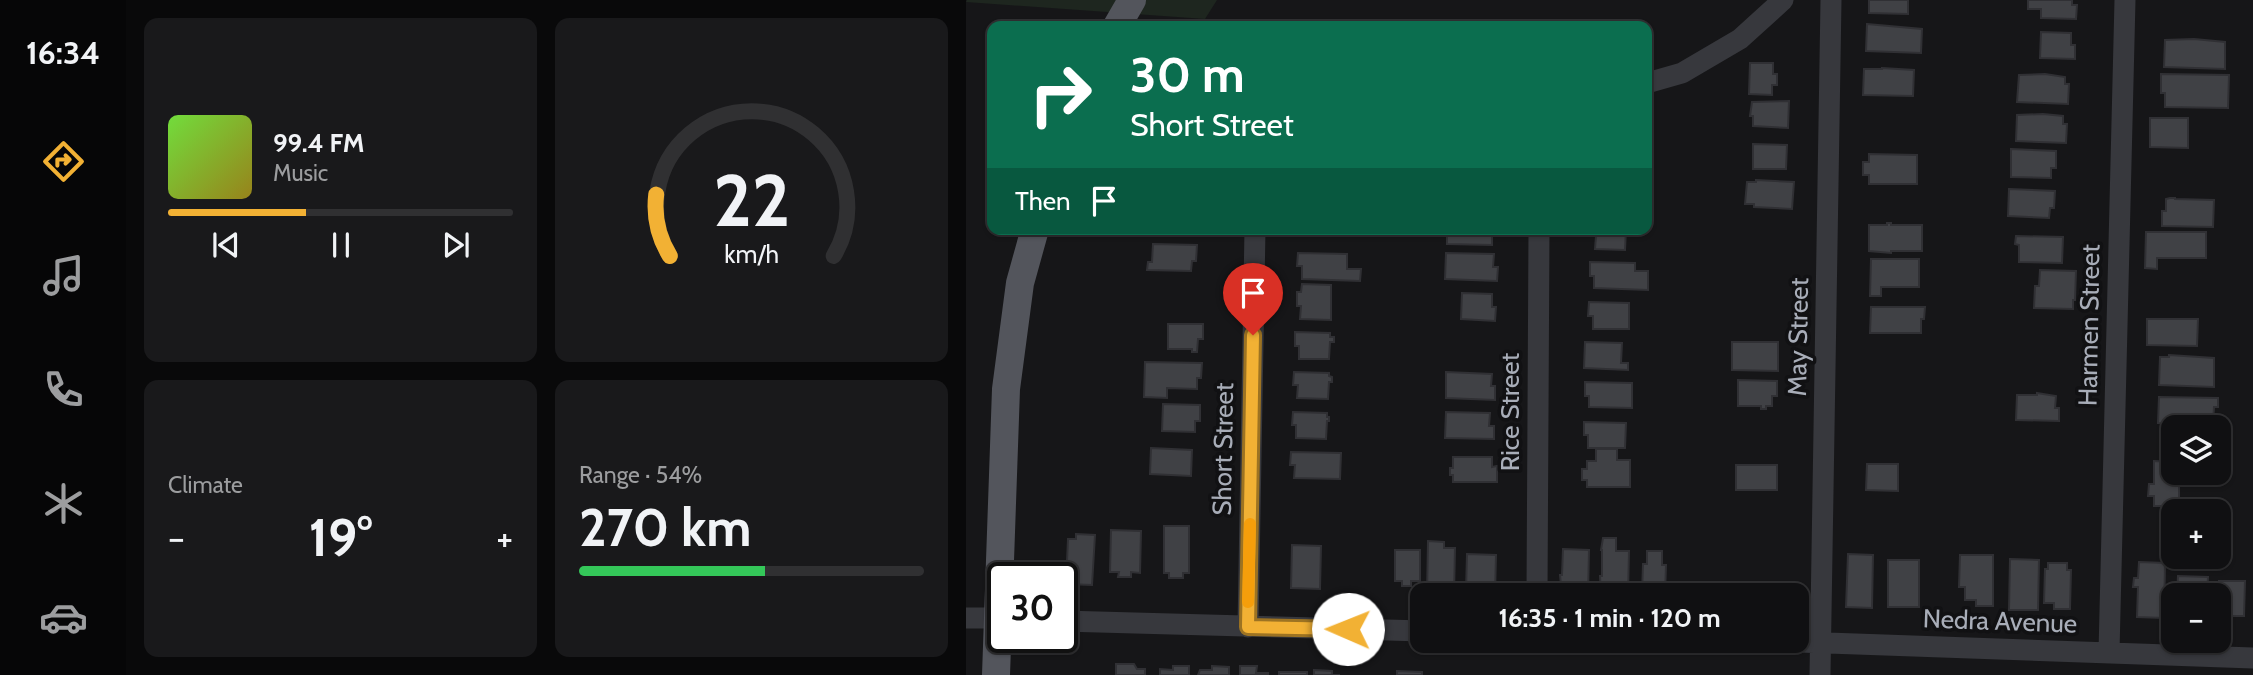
<!DOCTYPE html>
<meta charset="utf-8">
<style>
:root{--surface:#101012;--page:#19191b;--text:#f1f3f6;--muted:#9c9d9f;--line:#303032;--accent:#f2b134}
body{margin:0;font-family:Cabin,sans-serif;background:var(--page);color:var(--text);height:100vh;display:flex;flex-direction:column;font-size:26px;white-space:nowrap}
*{box-sizing:border-box;margin:0}
p{font-size:23px;color:var(--muted)}
.icon{flex:none;width:38px;height:38px;fill:none;stroke:currentColor;stroke-width:2;stroke-linecap:round;stroke-linejoin:round}
.map{position:relative;flex:1;overflow:hidden}
.drawer{display:flex;flex-direction:column;gap:18px;padding:18px;background:#09090a;width:840px}
.drawer>*{flex:none}
.banner{position:absolute;left:21px;top:21px;width:665px;height:214px;border-radius:14px;box-shadow:0 2px 5px #0004,0 0 0 2px var(--line);background:#0b6e4f;color:#fff;overflow:hidden}
.buttons{position:absolute;left:1195px;top:415px;display:grid;gap:14px}
.buttons a{display:grid;place-items:center;width:70px;height:70px;border-radius:14px;background:var(--surface);box-shadow:0 2px 5px #0004,0 0 0 2px var(--line);font-size:35px}
.speed{position:absolute;left:21px;top:562px;display:flex;gap:14px;font-size:35px;font-weight:700;text-align:center}
.speed>*{display:grid;place-content:center;width:91px;height:91px;border-radius:50%;background:var(--surface);box-shadow:0 2px 5px #0004,0 0 0 2px var(--line);line-height:1}
.speed .limit{border:4px solid #111;border-radius:10px;background:#fff;color:#111}
.pin{position:absolute;display:grid;place-items:center;width:60px;height:60px;color:#fff;margin:-72px -30px;border-radius:50% 50% 50% 0;rotate:-45deg;box-shadow:0 0 7px #0007}
.pin .icon{rotate:45deg}
.me{position:absolute;width:77px;margin:-38px;rotate:271deg;stroke-linejoin:round;filter:drop-shadow(0 0 5px #0008)}
.turn{display:flex;align-items:center;gap:24px;height:147px;padding:0 28px;font-size:32px}
.turn .icon{width:91px;height:91px;stroke-width:2.5}
.turn b{display:block;font-size:49px;line-height:60px}
.then{display:flex;align-items:center;height:66px;padding:0 28px;background:#0003;gap:14px;font-size:26px}
.big{font-size:52px;font-weight:700;line-height:1.1}
.drawer .card{flex:1;display:flex;flex-direction:column;justify-content:center;gap:10px;min-width:0;padding:0 24px;border-radius:14px;background:var(--page)}
.drawer .dial{align-items:center;gap:0}
.dial svg{height:182px;overflow:visible;fill:none;stroke:var(--line);stroke-width:7;stroke-linecap:round;text-anchor:middle}
.dial text{fill:var(--text);stroke:none}
.song{display:flex;align-items:center;gap:21px}
.cover{width:84px;height:84px;border-radius:10px;background:linear-gradient(135deg,hsl(100 70% 55%),hsl(50 70% 35%))}
.played{height:7px;border-radius:4px;background:linear-gradient(90deg,var(--accent) 40%,var(--line) 40%)}
.keys{display:flex;justify-content:space-around;direction:ltr}
.heat{display:flex;justify-content:space-between;align-items:center;font-size:38px;direction:ltr}
.charge{height:10px;border-radius:5px;background:linear-gradient(90deg,#34c759 54%,var(--line) 0)}
.drawer .tiles{flex:1;display:grid;gap:18px;grid-template-columns:repeat(2,1fr)}
.trip{position:absolute;left:444px;top:583px;width:399px;height:70px;border-radius:14px;background:var(--surface);box-shadow:0 2px 5px #0004,0 0 0 2px var(--line);font-weight:700;line-height:70px;text-align:center}
main{display:flex;flex:1;min-height:0}
.tab-bar{display:flex;flex-direction:column;width:126px;justify-content:space-around;align-items:center;background:#060607;color:var(--muted)}
.tab-bar .icon{width:49px;height:49px}
.tab-bar .selected{color:var(--accent)}
.tab-bar b{font-size:32px;color:var(--text)}
.map>svg:first-child{display:block}
.green{fill:#1e261f}
.building{fill:#404145;stroke:#303034;stroke-width:2}
.lines{fill:none;stroke-linecap:round;stroke-linejoin:round}
.minor{stroke:#37383d;stroke-width:21}
.major{stroke:#53555c;stroke-width:28}
.route-casing{stroke:#9d7322;stroke-width:18}
.route{stroke:#f2b134;stroke-width:12}
.slow{stroke:#f59e0b;stroke-width:12}
.labels{text-anchor:middle;stroke-width:7;stroke-linejoin:round;paint-order:stroke}
.street-label{font-size:26px;fill:#a8adb8;stroke:#111113}
</style>
<main>
<nav class="tab-bar">
<b>16:34</b>
<svg class="icon selected" aria-label="directions" viewBox="0 0 24 24"><path d="M12 3l9 9-9 9-9-9zM9 14v-3h6M13 9l2 2-2 2"/></svg>
<svg class="icon" aria-label="music" viewBox="0 0 24 24"><path d="M9 18V5l10-2v13"/><circle cx="6" cy="18" r="3"/><circle cx="16" cy="16" r="3"/></svg>
<svg class="icon" aria-label="phone" viewBox="0 0 24 24"><path d="M5 4h4l2 5-3 2q2 4 5 5l2-3 5 2v4C11 20 4 13 5 4z"/></svg>
<svg class="icon" aria-label="climate" viewBox="0 0 24 24"><path d="M12 3v18M4 7l16 10M4 17L20 7"/></svg>
<svg class="icon" aria-label="car" viewBox="0 0 24 24"><path d="M5 17H2v-5l4-1 3-4h7l3 4 3 1v5h-3M9 17h6M6 11h13"/><circle cx="7" cy="17" r="2"/><circle cx="17" cy="17" r="2"/></svg>
</nav>
<section class="drawer">
<div class="tiles">
<div class="card">
<div class="song"><i class="cover"></i><div><b>99.4 FM</b><p>Music</p></div></div>
<div class="played"></div>
<div class="keys"><svg class="icon" aria-label="previous" viewBox="0 0 24 24"><path d="M18 5L8 12l10 7zM5 5v14"/></svg><svg class="icon" aria-label="pause" viewBox="0 0 24 24"><path d="M8 5v14M16 5v14"/></svg><svg class="icon" aria-label="next" viewBox="0 0 24 24"><path d="M6 5l10 7-10 7zM19 5v14"/></svg></div>
</div>
<div class="card dial"><svg viewBox="0 0 100 80">
<path d="M14 69A42 42 0 1 1 86 69"/>
<path d="M14 69A42 42 0 0 1 8 42" stroke="#f2b134"/>
<text x="50" y="56" font-size="32" font-weight="700">22</text>
<text x="50" y="72" font-size="11">km/h</text>
</svg></div>
<div class="card"><p>Climate</p>
<div class="heat"><a>−</a><b class="big">19°</b><a>+</a></div>
</div>
<div class="card"><p>Range · 54%</p><b class="big">270 km</b><div class="charge"></div></div>
</div>
</section>
<div class="map">
<svg width="1287" height="675" viewBox="0 0 1287 675">
<rect width="100%" height="100%" fill="#161618"/>
<!-- green -->
<path class="green" d="M1,0H251L239,19L0,2Z"/>
<!-- building -->
<path class="building" d="M903,0H942V14L903,13Z
M1062,0H1106V5H1111L1110,19L1075,18V9H1062Z
M901,24L956,29L955,53L900,51Z
M1075,32L1105,33V45H1109V59L1074,58Z
M1228,39L1259,42V69L1198,67L1199,40Z
M784,63H807V74H811V85H806V95L783,94Z
M916,68L948,70L947,96L897,95L898,69H916Z
M1079,74L1099,77V84H1103L1102,104L1051,102L1053,75Z
M1195,74L1263,75L1262,108L1199,107V93H1195Z
M823,101L822,128L787,126V116H784L786,102Z
M1077,114L1097,116V124H1101L1100,143L1050,141L1051,115Z
M1184,118H1222V148L1184,147Z
M787,144L821,145L820,169H787Z
M1045,149L1090,151V168H1085V178L1045,177Z
M903,154L951,155V184H903V175H897V162H903Z
M790,180L828,182L826,209L788,207V204H779L781,182H790Z
M1043,189L1089,191L1088,208H1084L1083,218L1042,216Z
M1204,198H1209V199L1248,200L1247,227L1196,226V211H1200V199Z
M921,223H925V225H956V251H925V253L903,251V225H921Z
M481,229H531V233H526V245L481,244Z
M625,229H660L659,250L629,249L630,236H625Z
M1180,232H1240V258H1191V269L1179,268Z
M1050,236L1097,237L1096,263L1053,262V245L1049,244Z
M187,244L231,245L230,261H226L225,271L181,270L182,262H186Z
M332,253L381,254V269H395L394,281L336,279V266H331Z
M480,253L528,254L527,267H532L531,281L479,279Z
M905,259H953V287H915V296H904Z
M624,262L669,263V271H682V290L628,288V276H624Z
M1074,270L1110,271L1109,300H1107V309L1068,308L1069,286H1073Z
M336,284L365,285V320L334,319L335,306H331V292H335Z
M496,293L526,294V307H530L529,321L495,319Z
M623,302L663,303V329H627V316H622Z
M905,307H959L958,319H955V333H904Z
M1181,319H1232L1231,346L1181,345Z
M202,324H237V339H232L231,352H226V349H202Z
M329,332L364,333V337H368V342H364L363,359H333V346H329Z
M619,342L656,343L655,363H662V370L618,368Z
M766,342H812V371L766,370Z
M1203,355L1248,358V387L1193,385L1194,357H1203Z
M179,362L236,363L235,378H231V389L201,388V398L178,397Z
M328,372L363,373V376L366,377V382H363L362,399L331,398L332,385H327Z
M480,372L526,374L525,386H529V400L480,398Z
M772,380L811,381V396H806V406H800V409H795V406H772Z
M619,382L666,383V408L623,407V396H619Z
M1071,393L1090,396L1089,408H1093V421L1050,420L1051,395H1071Z
M1193,397L1252,398V407H1248L1247,424L1192,423Z
M197,404L234,405V421H229V432L196,431Z
M327,412L361,413V417H363V421H361L360,439L330,438V425H326Z
M480,412L524,413L523,426H528V439L479,438Z
M618,422L660,423L659,448H622V435H618Z
M185,448L226,450L225,476L184,474Z
M630,449H651V460H664V487H621V480H616V469H621V461H630Z
M325,452L375,453L374,479L328,478L329,465H324Z
M487,457H526V467L531,466V482H487V475H484V468H487Z
M1188,461L1208,462V472H1213V506H1188V496H1182L1183,484H1188Z
M901,464H932V491L900,490Z
M770,465H811V490H770Z
M198,526H223V573H217V578H203V573H198Z
M145,530L175,531L174,573L165,572V577H152L153,572H144Z
M110,534L129,535L126,585L100,584L102,539H110Z
M637,538H650V551H663L662,595H635L634,576H636V550H635Z
M462,541L478,542V548H489L488,595H461Z
M326,545L355,546L354,589L325,588Z
M597,549L623,550L622,595H596L594,575H596Z
M429,550H454V581H445V586H436V581H429Z
M681,551H696V565H700L699,595L676,594L677,564H681Z
M501,554L530,555L529,595H512V591H500Z
M882,554L907,555L906,608L880,607Z
M994,555H1027V606H1010V600H999V587H993Z
M1044,559L1073,560L1072,610H1043Z
M922,560H953V607H922Z
M1173,562L1199,563L1198,618L1171,617L1172,587H1167L1168,578H1172Z
M1082,563H1101V570H1105L1104,609H1088V603H1078L1079,569H1082Z
M1212,576L1242,577L1241,595H1211Z
M1253,581H1279L1278,616H1264V611H1253Z
M150,664H168L171,669H179V675H150Z
M207,666H223V675H194V669L207,670Z
M246,666L263,667V675H232L234,670H246Z
M274,666H291L290,673H302V675H274Z
M348,670L366,671V675H374H348Z
M431,671L456,672V675H431Z
M313,672H341V675H313Z"/>
<g class="lines">
<!-- minor -->
<path class="minor" d="M681,83L716,73L774,39L817,0
M571,595L573,229
M0,618H37
M96,621L457,631
M282,627L289,229
M780,640L1287,658
M1143,652L1159,0
M854,675L865,0"/>
<!-- major -->
<path class="major" d="M151,26L166,0
M30,675L40,389L54,283L69,229"/>
</g>
<g class="lines">
<defs>
<path id="route" d="M287,335L282,627L382,629"/>
</defs>
<!-- route casing -->
<use href="#route" class="route-casing"/>
<!-- route -->
<use href="#route" class="route"/>
<!-- slow -->
<path class="slow" d="M282,602L284,524"/>
</g>
<g class="labels">
<!-- street labels -->
<g class="street-label">
<text transform="translate(1123 325) rotate(-89)" y="9">Harmen Street</text>
<text transform="translate(832 337) rotate(-89)" y="9">May Street</text>
<text transform="translate(544 412) rotate(-90)" y="9">Rice Street</text>
<text transform="translate(257 449) rotate(-89)" y="9">Short Street</text>
<text transform="translate(1034 621) rotate(2)" y="9">Nedra Avenue</text>
</g>
</g>
</svg>
<div class="buttons">
<a><svg class="icon" aria-label="layers" viewBox="0 0 24 24"><path d="M12 4l9 5-9 5-9-5zM3 14l9 5 9-5"/></svg></a>
<a>+</a>
<a>−</a>
</div>
<div class="speed"><div class="limit">30</div></div>
<div class="pin" style="left:287px;top:335px;background:#d93025"><svg class="icon" aria-label="arrive" viewBox="0 0 24 24"><path d="M6 21V4h12l-3 4 3 4H6"/></svg></div>
<svg class="me" style="left:382px;top:629px" viewBox="-20 -20 40 40"><circle r="19" fill="#fff"/><path d="M0-13L10 11 0 6-10 11z" fill="#f2b134"/></svg>
<div class="trip">16:35 · 1 min · 120 m</div>
<div class="banner">
<div class="turn"><svg class="icon" aria-label="right" viewBox="0 0 24 24"><path d="M7 20v-9h11M14 6l5 5-5 5"/></svg><div><b>30 m</b>Short Street</div></div>
<div class="then">Then<svg class="icon" aria-label="arrive" viewBox="0 0 24 24"><path d="M6 21V4h12l-3 4 3 4H6"/></svg></div>
</div>
</div>
</main>
